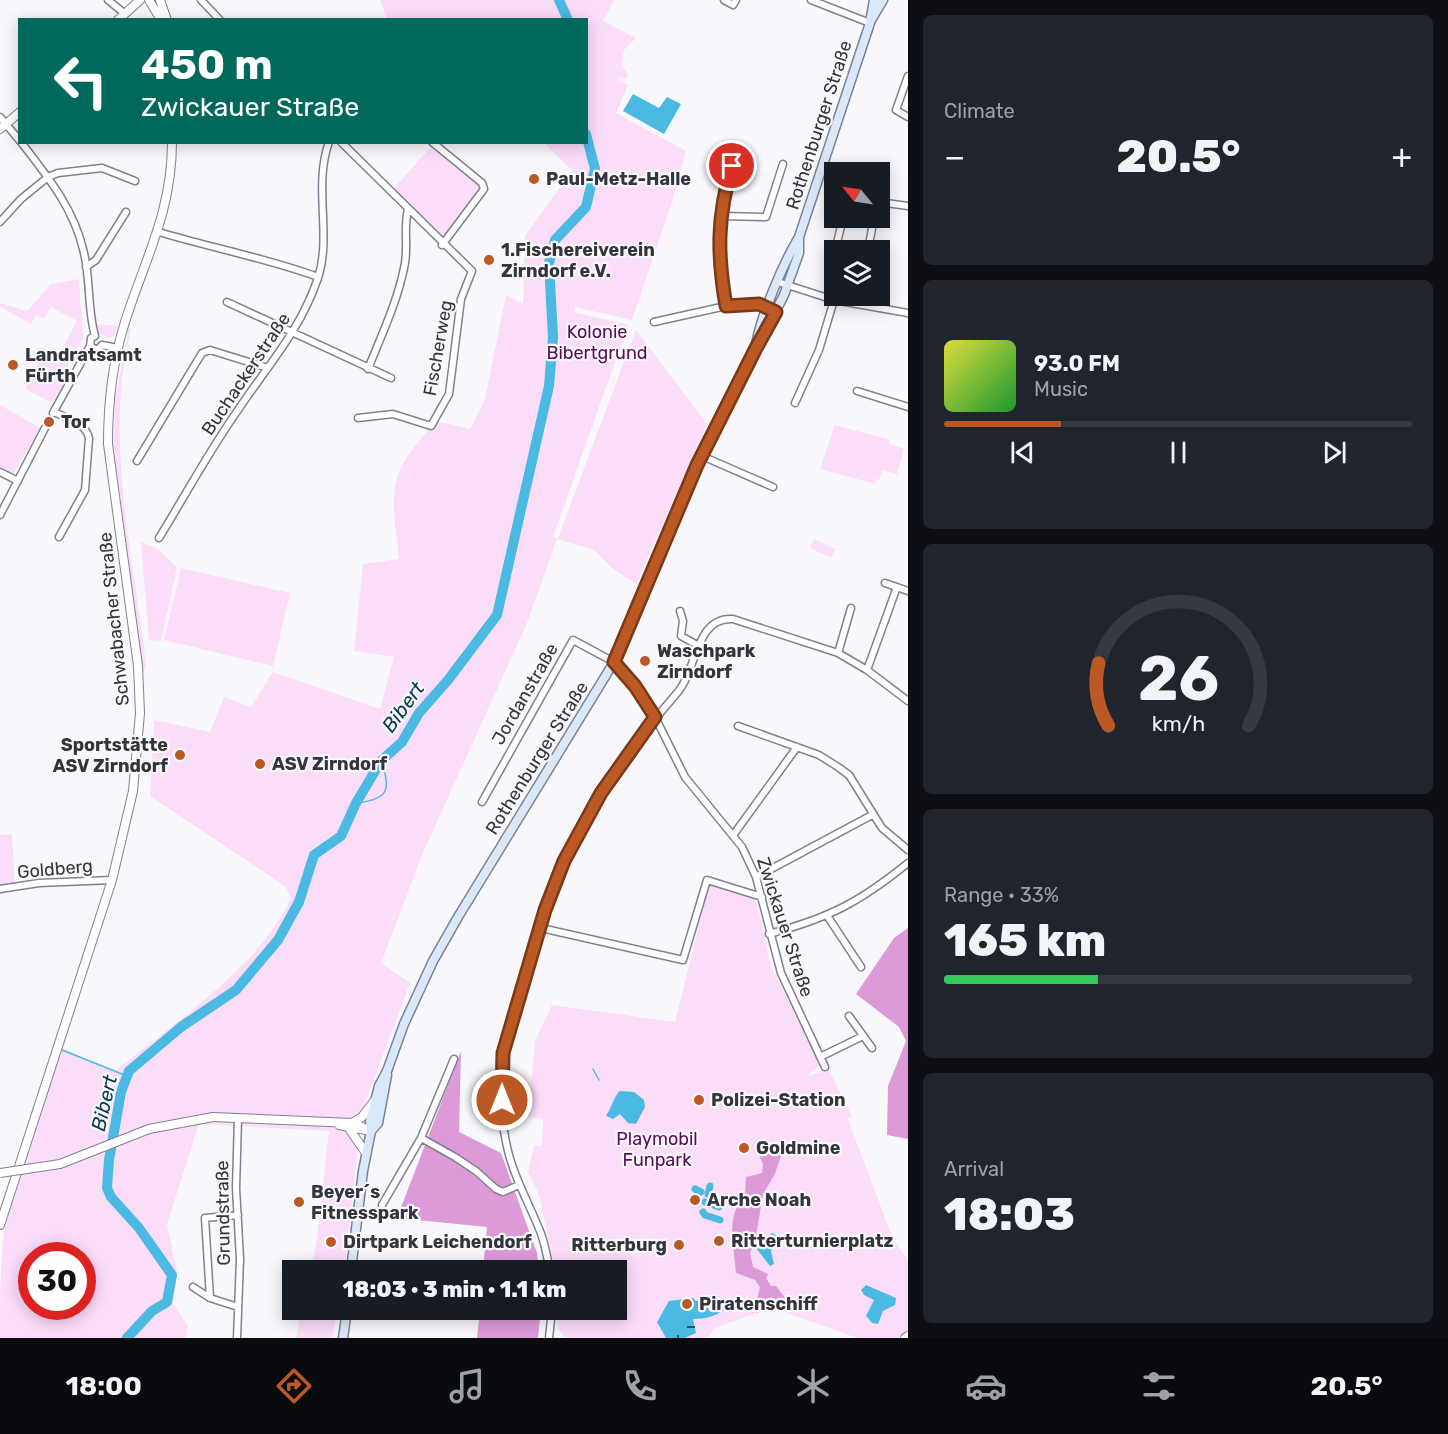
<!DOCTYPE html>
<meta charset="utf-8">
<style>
:root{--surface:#171b24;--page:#20242c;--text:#f1f3f6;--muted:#9ea1a6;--line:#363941;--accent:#bc5823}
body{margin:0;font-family:Rubik,sans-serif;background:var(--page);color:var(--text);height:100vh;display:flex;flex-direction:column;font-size:22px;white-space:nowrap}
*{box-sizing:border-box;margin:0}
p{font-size:20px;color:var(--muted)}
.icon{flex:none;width:33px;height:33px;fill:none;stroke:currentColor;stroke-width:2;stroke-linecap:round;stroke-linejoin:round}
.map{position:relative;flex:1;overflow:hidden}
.side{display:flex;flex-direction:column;gap:15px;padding:15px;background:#0d0f14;width:540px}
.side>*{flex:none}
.hud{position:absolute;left:18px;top:18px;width:570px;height:126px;border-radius:0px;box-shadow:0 3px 15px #0003;background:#00695c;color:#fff;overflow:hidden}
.needle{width:39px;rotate:300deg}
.fabs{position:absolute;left:824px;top:162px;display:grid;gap:12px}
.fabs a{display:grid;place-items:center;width:66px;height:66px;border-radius:0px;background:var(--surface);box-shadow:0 3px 15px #0003;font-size:30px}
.speed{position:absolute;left:18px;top:1242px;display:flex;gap:12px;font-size:30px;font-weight:700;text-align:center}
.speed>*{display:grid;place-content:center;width:78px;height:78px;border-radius:50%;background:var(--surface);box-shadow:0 3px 15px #0003;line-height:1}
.speed .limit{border:9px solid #d22;background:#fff;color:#111}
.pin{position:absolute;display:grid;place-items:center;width:51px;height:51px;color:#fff;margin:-26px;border:3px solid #fff;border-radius:50%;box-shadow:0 2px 6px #0007}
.me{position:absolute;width:66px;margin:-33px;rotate:0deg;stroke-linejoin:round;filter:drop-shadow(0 0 4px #0008)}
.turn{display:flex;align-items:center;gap:21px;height:126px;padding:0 24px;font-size:27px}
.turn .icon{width:78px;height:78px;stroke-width:2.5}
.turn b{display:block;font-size:42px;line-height:51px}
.big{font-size:45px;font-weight:800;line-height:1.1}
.side .card{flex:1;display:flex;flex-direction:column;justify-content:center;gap:9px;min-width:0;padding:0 21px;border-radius:9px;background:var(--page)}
.side .dial{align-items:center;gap:0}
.dial svg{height:156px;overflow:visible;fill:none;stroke:var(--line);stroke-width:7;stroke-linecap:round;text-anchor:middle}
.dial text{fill:var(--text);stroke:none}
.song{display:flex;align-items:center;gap:18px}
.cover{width:72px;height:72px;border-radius:9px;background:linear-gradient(135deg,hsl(60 70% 55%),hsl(130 70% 35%))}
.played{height:6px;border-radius:3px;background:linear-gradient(90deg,var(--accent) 25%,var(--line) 25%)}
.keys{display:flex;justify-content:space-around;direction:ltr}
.heat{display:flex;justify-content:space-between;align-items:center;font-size:33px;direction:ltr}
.charge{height:9px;border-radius:4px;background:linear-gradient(90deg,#34c759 33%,var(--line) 0)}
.trip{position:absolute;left:282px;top:1260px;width:345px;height:60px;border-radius:0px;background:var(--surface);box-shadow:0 3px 15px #0003;font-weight:800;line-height:60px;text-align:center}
.tab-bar{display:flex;height:96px;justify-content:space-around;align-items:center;background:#090b0e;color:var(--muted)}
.tab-bar .icon{width:42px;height:42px}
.tab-bar .on{color:var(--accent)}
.tab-bar b{font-size:27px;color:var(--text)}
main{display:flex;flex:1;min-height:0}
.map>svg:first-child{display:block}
.green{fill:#fbdcf9;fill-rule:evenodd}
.forest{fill:#dd9ad9}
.water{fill:#4bbae2}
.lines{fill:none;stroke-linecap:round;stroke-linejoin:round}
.stream{stroke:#4bbae2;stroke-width:1.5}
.canal{stroke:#4bbae2;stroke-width:7}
.river{stroke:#4bbae2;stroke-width:10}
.ferry{stroke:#063a4a;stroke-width:1.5;stroke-dasharray:8 6;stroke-linecap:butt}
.minor-tunnel{stroke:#d1d1d6;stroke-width:6;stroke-dasharray:6 3;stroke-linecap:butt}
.minor-casing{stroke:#7e8192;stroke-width:9}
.tertiary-casing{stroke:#7e8192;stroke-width:10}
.secondary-casing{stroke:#7e8192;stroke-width:11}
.minor{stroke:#fff;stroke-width:6}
.tertiary{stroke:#fff;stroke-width:8}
.secondary{stroke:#dae9fa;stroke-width:8}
.tertiary-bridge-casing{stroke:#7e8192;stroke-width:10;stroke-linecap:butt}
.tertiary-bridge{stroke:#fff;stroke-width:8}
.route-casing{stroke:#7a3917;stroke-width:15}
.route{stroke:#bc5823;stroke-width:10}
.poi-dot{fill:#bc5823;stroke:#f8f8fc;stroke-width:2}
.labels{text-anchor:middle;stroke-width:4.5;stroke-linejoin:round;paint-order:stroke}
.street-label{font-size:18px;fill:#33343c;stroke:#f8f8fc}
.poi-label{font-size:18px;font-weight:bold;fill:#33343c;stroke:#f8f8fc;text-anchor:start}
.park-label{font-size:18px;fill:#5b095b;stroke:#f8f8fc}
.water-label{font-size:20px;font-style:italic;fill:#063a4a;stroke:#f8f8fc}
</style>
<main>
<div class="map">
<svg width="908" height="1338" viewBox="0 0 908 1338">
<rect width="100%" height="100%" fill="#f8f8fc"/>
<!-- green -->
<path class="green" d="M380,0H614L603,21L636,38L624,50L621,66L628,74L626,79L620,76L618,80L628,85L616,113L686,151L673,199L632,320L575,307L574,312L628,325L553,537L558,538L636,330L707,424L636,584L611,567L594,550L557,539L527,623L422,855L381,963L410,983L362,1111L344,1270H311L316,1245L329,1131L199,1124L167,1224L177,1272L173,1303L188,1326L186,1338H0C0,1306 0,1273 3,1241C12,1174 37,1111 60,1047L114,1072C170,1026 262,965 291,898L286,887L150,796L154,720L210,732L224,697L251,707L273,672L380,709L394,657L354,651L363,564L399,559C397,532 388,496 400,470C408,452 424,436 436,421L470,429L485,399L506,295L523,304L525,236L572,170L544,143L586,142V20L387,19ZM32,1256H82V1306H32Z
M431,147L480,187L479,195L446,236H439L394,188Z
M79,279L83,339L68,365L67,380L52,403L27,390L25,383L42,357L38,354L42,347L58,356L77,321L51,307L44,319L36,315L31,324L0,307V303L27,311L51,284Z
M95,324L118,326L114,336L108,338L98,333Z
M129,328L131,329C103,439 134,555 146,666L143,672L114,448L115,401Z
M0,405L40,428L14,473L0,467Z
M835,425L890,440L889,444L904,449L897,474L882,470L879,480L873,479L876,480L875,484L820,469Z
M814,539L835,549L831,558L810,548Z
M141,542L158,549L177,567L161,641L149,640Z
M181,568L290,593L273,666L164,640Z
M12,834L15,889L0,892V835Z
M709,885L756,899L771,966L820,1065L807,1076L829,1070L852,1117H847L888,1226L894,1241L908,1259V1333L902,1338H857L787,1313L782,1307L789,1303L786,1299L757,1313L715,1328L708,1338H565L558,1328V1310H616V1270H555L539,1195L528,1172L534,1146H542L543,1119L528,1117L535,1041L552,1005L675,1022Z
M302,1310H338L332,1338H296Z"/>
<!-- forest -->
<path class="forest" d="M908,928V1139L887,1135L888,1086L906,1041L899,1027L856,994L894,938Z
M461,1051L459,1132L501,1153L537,1253L539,1270H483L487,1227L397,1218Z
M780,1147H784L775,1174L763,1194L755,1242L750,1253L753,1267L768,1274L766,1278L771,1286H776L786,1299L757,1313L749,1305L757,1299L760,1287L755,1280L736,1273C734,1247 725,1215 745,1195L746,1177L762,1173L763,1164L759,1155Z
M480,1310H541L538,1338H477Z"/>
<!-- water -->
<path class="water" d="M633,94L659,108L667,97L681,104L664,134L623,111Z
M620,1091L634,1092L644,1100L645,1107L636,1124L628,1123L620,1114L613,1119L606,1116C610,1110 616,1093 620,1091Z
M772,1233L778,1236L771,1251L774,1264L770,1266L756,1248Z
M866,1285L896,1298L895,1305L883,1311L878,1324L872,1323L866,1316L874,1300L864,1295L861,1290Z
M693,1298L696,1301L704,1300L710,1312L722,1302L726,1303L727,1308C717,1316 705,1319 693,1319L696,1333L685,1338H666L657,1322L669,1301Z"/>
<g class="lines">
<!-- stream -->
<path class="stream" d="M356,803C388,800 392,790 381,761
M62,1050L127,1076
M593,1069L599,1080"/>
<!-- canal -->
<path class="canal" d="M695,1189L701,1192
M708,1194L710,1186
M705,1202L719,1207
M703,1212L705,1215L720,1220"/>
<!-- river -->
<path class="river" d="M559,0L568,20
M127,1338L152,1311L167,1302L172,1275L139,1228L111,1197L107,1188L109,1160L121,1092L129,1071L181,1027L236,990L278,940L299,902L314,855L341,836L356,803L381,761L402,742L419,713L448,680L497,615L549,386L553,337L549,263L555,240L586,207L595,169L586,134"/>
<!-- ferry -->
<path class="ferry" d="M687,1327H695
M678,1335V1338"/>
<!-- minor-tunnel -->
<path class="minor-tunnel" d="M45,428L52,414"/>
<defs>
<path id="minor" d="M108,0L124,13
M201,0L220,20
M724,0L733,5L736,0
M811,0L870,23
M908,76L896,110L908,117
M0,117L20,141
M21,142C47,176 73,207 83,249C91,278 87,308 95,336
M341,142L472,271L461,299L449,394L431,426L393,414L358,418
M432,142L482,183L484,189L442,245
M879,202L908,206
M721,216L766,217L783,164
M0,222L21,199L48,177L58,173L102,168L135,181
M159,232C212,248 266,258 318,277
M836,247L843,218
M868,250L874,218
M86,267L96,260L126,212
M778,282L834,300L908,313
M227,302L391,378
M726,306L720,256L722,201L737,148
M654,322L726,306L759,304L776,312
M102,345L118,348
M90,346L97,350L102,345
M368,369C381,336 397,303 404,268C409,249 403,229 408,209
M857,391L908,407
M795,403L819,350L834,300
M54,412C66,418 86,423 89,438L85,490L59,537
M53,413L90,346L91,338L95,336
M702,456L773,487
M137,461L202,353L210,350L268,368
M0,472L18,481
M0,515L45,428
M159,538C185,496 209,451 238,410C268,365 300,331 318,278C332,235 313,186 329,142
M885,583L908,591
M680,611L683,621L681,636L699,646
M838,653L851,608
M867,670L897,587
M738,726L819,755L838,767L849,775L882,828L908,850
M482,802L573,640L614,662L635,686L655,717L685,777L742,847L756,877L781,973L825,1067
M734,834L797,747
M756,877L872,815
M0,889L39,883L112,880
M828,917L861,967
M541,928L683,960L707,880L762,897
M769,934C829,918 860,902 908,863
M849,1016L872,1048
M820,1057L863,1036
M421,1138L454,1059
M382,1205L421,1138L455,1157L476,1171L496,1189L503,1192L519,1185
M550,1270C547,1258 545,1243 540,1231C528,1201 512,1174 506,1142C493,1080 508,1036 525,978C537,939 547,899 564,862C592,799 633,744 677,693C697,671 695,616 733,619L838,653L867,670L908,701
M193,1287L210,1298L238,1307
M210,1298L205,1218L238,1215
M237,1338L240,1259L236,1188L238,1118
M549,1338L552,1310"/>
<path id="tertiary" d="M149,0L161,20
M160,0L167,20
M118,20L140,0
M0,129L20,112
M213,1117L352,1123L371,1131
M352,1123L362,1117L375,1100
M339,1125L371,1131
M350,1130L366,1153
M0,1225L112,880L133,791L140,713L138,666L108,444C108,402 112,363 125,322C145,259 172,212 172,142
M905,1338L908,1336"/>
<path id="secondary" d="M870,22L883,0
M756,344C762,313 783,264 799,237L870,23L874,0
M371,1131L378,1123L387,1075
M351,1270L363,1171L371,1131L370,1121L379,1086L387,1071L404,1024L433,961L458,917L614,662L697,465L784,295L799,253V237
M343,1338L347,1310"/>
</defs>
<!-- minor casing -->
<use href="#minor" class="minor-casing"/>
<!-- tertiary casing -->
<use href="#tertiary" class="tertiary-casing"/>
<!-- secondary casing -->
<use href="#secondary" class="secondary-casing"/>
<!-- minor -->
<use href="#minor" class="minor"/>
<!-- tertiary -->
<use href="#tertiary" class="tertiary"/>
<!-- secondary -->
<use href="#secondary" class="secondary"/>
<defs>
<path id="tertiary-bridge" d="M0,1173L60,1164L149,1129L213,1117"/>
</defs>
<!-- tertiary-bridge casing -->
<use href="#tertiary-bridge" class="tertiary-bridge-casing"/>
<!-- tertiary-bridge -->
<use href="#tertiary-bridge" class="tertiary-bridge"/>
</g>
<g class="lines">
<defs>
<path id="route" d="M502,1100L503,1053L545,910L564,861L601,793L655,717L635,686L614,662L697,465L756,348L776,312L759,304L726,306C717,254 717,216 732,166"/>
</defs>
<!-- route casing -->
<use href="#route" class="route-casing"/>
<!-- route -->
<use href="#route" class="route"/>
</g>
<!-- markers -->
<g class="poi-dot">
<circle cx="534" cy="179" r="6"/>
<circle cx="489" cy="260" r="6"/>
<circle cx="13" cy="365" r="6"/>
<circle cx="49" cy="422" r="6"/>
<circle cx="645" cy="661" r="6"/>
<circle cx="180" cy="755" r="6"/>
<circle cx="260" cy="764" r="6"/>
<circle cx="699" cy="1100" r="6"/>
<circle cx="744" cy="1148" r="6"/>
<circle cx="695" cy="1200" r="6"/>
<circle cx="299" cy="1202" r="6"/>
<circle cx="719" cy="1241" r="6"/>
<circle cx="331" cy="1242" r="6"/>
<circle cx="679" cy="1245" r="6"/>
<circle cx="687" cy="1304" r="6"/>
</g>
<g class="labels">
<!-- street labels -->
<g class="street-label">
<text transform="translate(819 125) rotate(-72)" y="6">Rothenburger Straße</text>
<text transform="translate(438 348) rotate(-80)" y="6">Fischerweg</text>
<text transform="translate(246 374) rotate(-56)" y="6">Buchackerstraße</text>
<text transform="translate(114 619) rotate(-96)" y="6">Schwabacher Straße</text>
<text transform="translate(525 694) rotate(-60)" y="6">Jordanstraße</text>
<text transform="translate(537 758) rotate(-58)" y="6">Rothenburger Straße</text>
<text transform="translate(55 869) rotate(-5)" y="6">Goldberg</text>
<text transform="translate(785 927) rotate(72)" y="6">Zwickauer Straße</text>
<text transform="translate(223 1213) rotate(-91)" y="6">Grundstraße</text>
</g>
<!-- poi labels -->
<g class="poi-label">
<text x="546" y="185">Paul-Metz-Halle</text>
<text x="501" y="256">1.Fischereiverein<tspan x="501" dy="21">Zirndorf e.V.</tspan></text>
<text x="25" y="361">Landratsamt<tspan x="25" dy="21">Fürth</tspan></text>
<text x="61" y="428">Tor</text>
<text x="657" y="657">Waschpark<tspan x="657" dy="21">Zirndorf</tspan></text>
<text x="168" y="751" text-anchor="end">Sportstätte<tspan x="168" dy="21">ASV Zirndorf</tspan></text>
<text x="272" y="770">ASV Zirndorf</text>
<text x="711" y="1106">Polizei-Station</text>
<text x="756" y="1154">Goldmine</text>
<text x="311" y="1198">Beyer´s<tspan x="311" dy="21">Fitnesspark</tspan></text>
<text x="707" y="1206">Arche Noah</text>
<text x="731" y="1247">Ritterturnierplatz</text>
<text x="343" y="1248">Dirtpark Leichendorf</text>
<text x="667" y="1251" text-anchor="end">Ritterburg</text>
<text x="699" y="1310">Piratenschiff</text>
</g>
<!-- park labels -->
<g class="park-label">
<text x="597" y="338">Kolonie<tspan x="597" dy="21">Bibertgrund</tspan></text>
<text x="657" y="1145">Playmobil<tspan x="657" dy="21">Funpark</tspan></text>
</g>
<!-- water labels -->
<g class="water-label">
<text transform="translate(403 707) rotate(-54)" y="7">Bibert</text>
<text transform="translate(104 1103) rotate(-77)" y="7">Bibert</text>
</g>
</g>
</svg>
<div class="fabs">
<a><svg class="needle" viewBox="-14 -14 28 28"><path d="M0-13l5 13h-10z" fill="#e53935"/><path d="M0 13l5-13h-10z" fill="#9ea1a6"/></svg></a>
<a><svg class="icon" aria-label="layers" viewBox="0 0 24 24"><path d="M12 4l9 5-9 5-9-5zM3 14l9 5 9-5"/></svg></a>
</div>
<div class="speed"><div class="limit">30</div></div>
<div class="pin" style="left:732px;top:166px;background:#d93025"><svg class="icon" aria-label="arrive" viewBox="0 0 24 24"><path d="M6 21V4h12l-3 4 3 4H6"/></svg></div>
<svg class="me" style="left:502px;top:1100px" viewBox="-20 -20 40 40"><circle r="17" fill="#bc5823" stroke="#fff" stroke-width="3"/><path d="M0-11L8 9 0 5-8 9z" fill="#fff"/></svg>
<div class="trip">18:03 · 3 min · 1.1 km</div>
<div class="hud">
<div class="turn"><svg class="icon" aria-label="left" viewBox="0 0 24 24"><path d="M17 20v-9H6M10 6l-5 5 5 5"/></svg><div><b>450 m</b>Zwickauer Straße</div></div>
</div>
</div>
<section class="side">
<div class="card"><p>Climate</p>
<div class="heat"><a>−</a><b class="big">20.5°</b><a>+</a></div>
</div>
<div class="card">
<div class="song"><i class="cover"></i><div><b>93.0 FM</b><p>Music</p></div></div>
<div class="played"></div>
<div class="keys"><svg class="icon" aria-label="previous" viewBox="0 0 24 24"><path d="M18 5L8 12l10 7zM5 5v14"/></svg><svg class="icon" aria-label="pause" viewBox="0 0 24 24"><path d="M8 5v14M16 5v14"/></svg><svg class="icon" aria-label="next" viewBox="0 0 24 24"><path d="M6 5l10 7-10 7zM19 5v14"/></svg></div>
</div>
<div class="card dial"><svg viewBox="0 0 100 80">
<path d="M14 69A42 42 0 1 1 86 69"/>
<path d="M14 69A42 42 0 0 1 9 37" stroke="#bc5823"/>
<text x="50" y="56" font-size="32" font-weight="700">26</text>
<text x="50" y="72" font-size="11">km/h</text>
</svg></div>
<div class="card"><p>Range · 33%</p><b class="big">165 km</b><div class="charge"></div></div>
<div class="card"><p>Arrival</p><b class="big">18:03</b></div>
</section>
</main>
<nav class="tab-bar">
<b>18:00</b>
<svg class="icon on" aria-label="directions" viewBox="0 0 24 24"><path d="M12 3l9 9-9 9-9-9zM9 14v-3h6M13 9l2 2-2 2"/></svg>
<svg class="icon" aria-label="music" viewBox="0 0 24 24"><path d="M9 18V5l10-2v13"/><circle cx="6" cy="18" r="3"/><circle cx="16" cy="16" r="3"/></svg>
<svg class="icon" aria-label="phone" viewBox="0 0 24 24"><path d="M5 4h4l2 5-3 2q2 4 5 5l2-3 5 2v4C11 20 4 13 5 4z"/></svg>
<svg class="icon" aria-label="climate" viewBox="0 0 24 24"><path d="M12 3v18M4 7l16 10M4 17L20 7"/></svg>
<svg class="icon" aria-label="car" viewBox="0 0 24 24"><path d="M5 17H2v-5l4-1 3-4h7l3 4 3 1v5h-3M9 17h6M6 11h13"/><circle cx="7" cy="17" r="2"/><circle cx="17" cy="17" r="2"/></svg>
<svg class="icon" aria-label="filters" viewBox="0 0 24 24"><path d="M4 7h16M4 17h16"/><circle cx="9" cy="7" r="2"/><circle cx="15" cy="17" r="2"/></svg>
<b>20.5°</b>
</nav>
